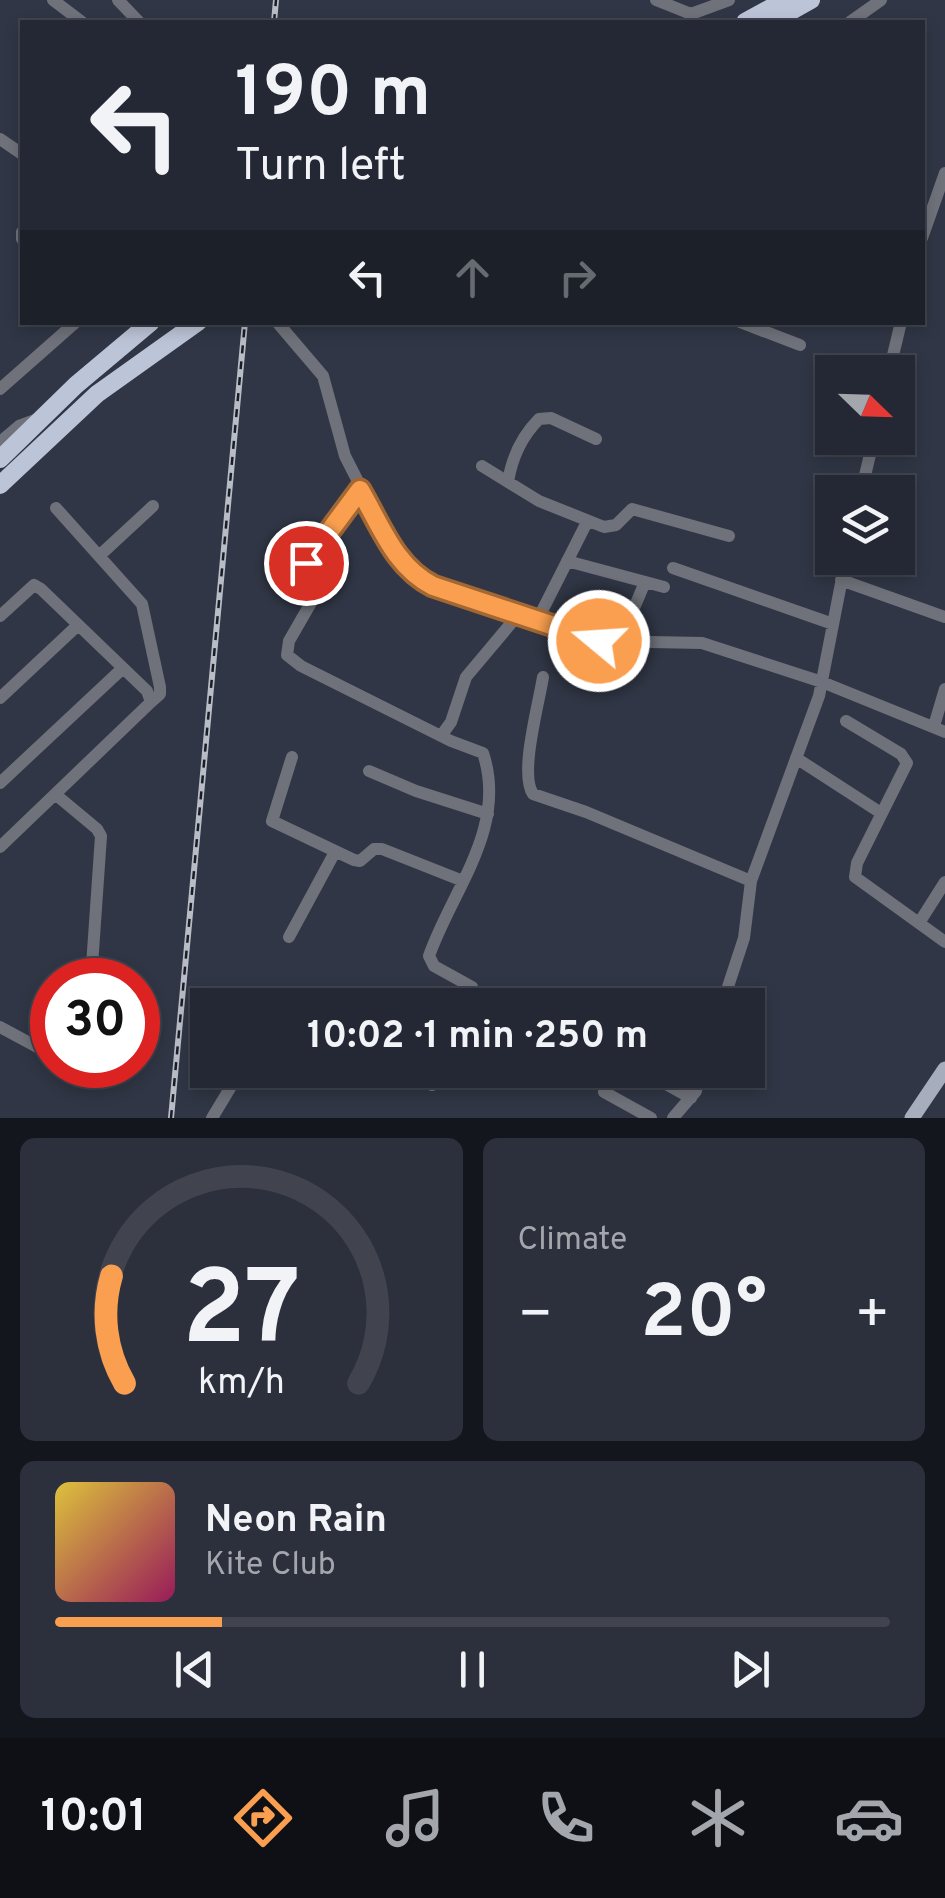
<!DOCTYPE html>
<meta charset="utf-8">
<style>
:root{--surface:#242834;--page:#2c303c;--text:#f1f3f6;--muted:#a3a6ac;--line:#41444f;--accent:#fa9f4f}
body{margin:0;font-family:Overpass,sans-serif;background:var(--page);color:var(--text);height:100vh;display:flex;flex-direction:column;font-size:38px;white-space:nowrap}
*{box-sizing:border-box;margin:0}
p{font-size:32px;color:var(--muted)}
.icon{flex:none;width:55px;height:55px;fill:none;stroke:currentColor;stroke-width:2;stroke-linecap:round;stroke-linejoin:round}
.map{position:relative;height:1118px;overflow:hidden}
.panel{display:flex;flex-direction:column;gap:20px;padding:20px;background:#14161d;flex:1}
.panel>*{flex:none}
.banner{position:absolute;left:20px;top:20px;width:905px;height:305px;border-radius:0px;box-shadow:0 5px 15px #0003,0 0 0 2px var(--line);background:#242834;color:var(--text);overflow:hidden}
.needle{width:65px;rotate:113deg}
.fabs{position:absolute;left:815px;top:355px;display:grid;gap:20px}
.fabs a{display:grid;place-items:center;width:100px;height:100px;border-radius:0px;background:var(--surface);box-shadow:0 5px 15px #0003,0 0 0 2px var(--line);font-size:50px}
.speed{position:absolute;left:30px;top:958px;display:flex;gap:20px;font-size:50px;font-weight:700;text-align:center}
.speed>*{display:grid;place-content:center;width:130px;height:130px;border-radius:50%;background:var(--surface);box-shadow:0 5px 15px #0003,0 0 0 2px var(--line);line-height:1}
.speed .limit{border:15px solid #d22;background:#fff;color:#111}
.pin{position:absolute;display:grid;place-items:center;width:85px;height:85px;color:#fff;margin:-42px;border:5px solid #fff;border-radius:50%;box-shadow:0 2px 10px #0007}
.me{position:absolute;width:110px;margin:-55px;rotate:288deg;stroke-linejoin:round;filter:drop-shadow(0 0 8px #0008)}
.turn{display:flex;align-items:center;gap:35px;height:210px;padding:0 50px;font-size:45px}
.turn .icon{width:130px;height:130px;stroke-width:2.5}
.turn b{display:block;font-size:70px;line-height:85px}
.lanes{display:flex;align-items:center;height:95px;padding:0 50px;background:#0003;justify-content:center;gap:50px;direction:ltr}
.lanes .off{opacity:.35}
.big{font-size:75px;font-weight:700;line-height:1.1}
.panel .tile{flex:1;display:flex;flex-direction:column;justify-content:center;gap:15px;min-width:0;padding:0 35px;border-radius:15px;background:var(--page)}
.panel .dial{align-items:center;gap:0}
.dial svg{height:260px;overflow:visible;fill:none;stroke:var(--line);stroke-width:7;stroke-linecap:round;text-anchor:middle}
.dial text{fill:var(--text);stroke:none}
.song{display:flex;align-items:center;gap:30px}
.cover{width:120px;height:120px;border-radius:15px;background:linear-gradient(135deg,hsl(50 70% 55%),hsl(330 70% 35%))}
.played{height:10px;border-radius:5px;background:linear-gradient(90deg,var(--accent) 20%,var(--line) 20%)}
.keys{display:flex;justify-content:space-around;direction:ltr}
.heat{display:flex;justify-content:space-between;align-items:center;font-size:55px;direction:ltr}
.panel .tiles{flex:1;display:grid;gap:20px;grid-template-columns:1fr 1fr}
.tile:last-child{grid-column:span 2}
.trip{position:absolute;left:190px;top:988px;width:575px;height:100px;border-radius:0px;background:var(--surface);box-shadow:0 5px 15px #0003,0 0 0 2px var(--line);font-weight:700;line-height:100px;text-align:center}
.tab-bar{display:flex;height:160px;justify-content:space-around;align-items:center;background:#0e1015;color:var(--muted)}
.tab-bar .icon{width:70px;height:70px}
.tab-bar .selected{color:var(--accent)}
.tab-bar b{font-size:45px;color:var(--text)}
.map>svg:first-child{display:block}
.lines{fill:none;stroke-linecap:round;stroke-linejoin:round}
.minor{stroke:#6f727a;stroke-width:12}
.major{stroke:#a6adbd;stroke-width:15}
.highway{stroke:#bcc4d7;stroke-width:18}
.rail-casing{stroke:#b8bcc7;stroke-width:6}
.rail{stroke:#1b1d25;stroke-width:2.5;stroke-dasharray:8;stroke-linecap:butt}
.route-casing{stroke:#a26733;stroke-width:25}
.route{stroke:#fa9f4f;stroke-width:18}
</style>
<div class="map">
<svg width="945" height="1118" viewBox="0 0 945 1118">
<rect width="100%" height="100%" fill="#303645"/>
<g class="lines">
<!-- minor -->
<path class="minor" d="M53,0L82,22
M118,0L139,22
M656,0L691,14L729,0
M850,22L881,0
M0,139L22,154
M22,232V239
M922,238L945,173
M277,322L323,376L345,456L390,544L415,577L433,586L599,641L702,643L822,682L945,732
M740,322L800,345
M889,372L901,322
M0,389L76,322
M0,442L19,426L38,419
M482,466L539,501L604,527L616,525L632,509L729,536
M508,482C512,457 521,437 539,419L551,418L596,439
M360,490L303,569L314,585L316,594L289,641L287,655L301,666L451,741L483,753C508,828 452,890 429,956L434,966L472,987L469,1005
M861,492L874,438
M56,508L142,604L160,687V694L151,702
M99,556L153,506
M567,561L664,587
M673,568L833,624
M841,580L945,617
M0,616L34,585L41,589L147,691L151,702L0,847
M537,621L587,522
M630,641L632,613L645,582
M543,677C539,703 519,774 533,794L586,812L751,881
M0,698L78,625
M846,721L901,754L907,763L857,863L855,877L945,942
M934,726L945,689
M441,736L451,722L466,677L518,615
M292,757L272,821L354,860L360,861L374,849H382L463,881
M796,758L881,813
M369,771L416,791L488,814
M0,783L123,668
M55,794L97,829L101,836L91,980
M919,923L945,882
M289,937L335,852
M290,1005L300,1001L319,1005
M722,1005L744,938L751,881L819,696L846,558
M0,1027L52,1055
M614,1070L604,1092L651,1118
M641,1070L691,1098
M432,1085L439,1070
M212,1118L241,1070
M673,1118L696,1091L699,1070"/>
<!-- major -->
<path class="major" d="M912,1118L945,1069"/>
<!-- highway -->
<path class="highway" d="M745,22L785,0
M772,22L811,0
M0,459L76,385L151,322
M0,485L97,394L198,322"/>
<defs>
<path id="rail" d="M274,22L276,0
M171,1118L245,322"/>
</defs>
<!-- rail casing -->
<use href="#rail" class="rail-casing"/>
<!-- rail -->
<use href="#rail" class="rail"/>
</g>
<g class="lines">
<defs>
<path id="route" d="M306,563L360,490C381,526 395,567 433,586L599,641"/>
</defs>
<!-- route casing -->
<use href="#route" class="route-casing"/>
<!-- route -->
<use href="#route" class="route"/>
</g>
</svg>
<div class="fabs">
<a><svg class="needle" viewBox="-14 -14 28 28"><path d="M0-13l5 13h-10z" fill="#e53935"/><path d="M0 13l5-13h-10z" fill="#a3a6ac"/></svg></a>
<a><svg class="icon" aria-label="layers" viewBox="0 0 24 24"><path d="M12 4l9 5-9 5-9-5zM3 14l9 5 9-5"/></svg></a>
</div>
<div class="speed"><div class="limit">30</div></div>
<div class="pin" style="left:306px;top:563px;background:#d93025"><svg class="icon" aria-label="arrive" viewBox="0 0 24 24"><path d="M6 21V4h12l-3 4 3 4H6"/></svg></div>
<svg class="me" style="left:599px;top:641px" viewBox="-20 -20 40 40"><circle r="17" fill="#fa9f4f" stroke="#fff" stroke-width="3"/><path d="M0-11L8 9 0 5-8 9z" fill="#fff"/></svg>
<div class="trip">10:02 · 1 min · 250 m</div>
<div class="banner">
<div class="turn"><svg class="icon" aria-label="left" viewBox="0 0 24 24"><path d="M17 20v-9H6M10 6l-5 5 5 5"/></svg><div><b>190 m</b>Turn left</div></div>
<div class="lanes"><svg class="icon" aria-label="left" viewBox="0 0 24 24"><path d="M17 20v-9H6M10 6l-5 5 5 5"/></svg><svg class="icon off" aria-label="ahead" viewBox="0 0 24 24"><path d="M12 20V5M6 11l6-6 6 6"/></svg><svg class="icon off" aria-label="right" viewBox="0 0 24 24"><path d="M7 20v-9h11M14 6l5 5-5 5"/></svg></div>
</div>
</div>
<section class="panel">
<div class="tiles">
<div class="tile dial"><svg viewBox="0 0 100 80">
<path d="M14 69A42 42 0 1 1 86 69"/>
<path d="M14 69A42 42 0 0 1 10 36" stroke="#fa9f4f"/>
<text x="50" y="56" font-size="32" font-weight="700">27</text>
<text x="50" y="72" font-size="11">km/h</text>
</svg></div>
<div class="tile"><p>Climate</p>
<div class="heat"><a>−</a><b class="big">20°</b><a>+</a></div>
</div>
<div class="tile">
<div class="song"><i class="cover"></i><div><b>Neon Rain</b><p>Kite Club</p></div></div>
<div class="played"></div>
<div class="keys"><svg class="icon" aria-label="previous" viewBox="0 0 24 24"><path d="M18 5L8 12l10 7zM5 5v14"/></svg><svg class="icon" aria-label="pause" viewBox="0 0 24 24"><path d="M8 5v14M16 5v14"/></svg><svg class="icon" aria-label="next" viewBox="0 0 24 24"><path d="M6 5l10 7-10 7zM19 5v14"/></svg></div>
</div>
</div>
</section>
<nav class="tab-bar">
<b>10:01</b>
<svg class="icon selected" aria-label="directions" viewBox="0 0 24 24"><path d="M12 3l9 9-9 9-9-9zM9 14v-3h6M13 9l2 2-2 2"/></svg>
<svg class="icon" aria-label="music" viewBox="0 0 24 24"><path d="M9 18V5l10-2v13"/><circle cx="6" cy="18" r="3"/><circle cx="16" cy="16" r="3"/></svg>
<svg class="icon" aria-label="phone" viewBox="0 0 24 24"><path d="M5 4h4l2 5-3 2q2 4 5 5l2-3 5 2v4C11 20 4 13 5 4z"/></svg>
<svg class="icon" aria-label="climate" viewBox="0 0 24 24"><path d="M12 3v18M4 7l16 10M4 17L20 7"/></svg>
<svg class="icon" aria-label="car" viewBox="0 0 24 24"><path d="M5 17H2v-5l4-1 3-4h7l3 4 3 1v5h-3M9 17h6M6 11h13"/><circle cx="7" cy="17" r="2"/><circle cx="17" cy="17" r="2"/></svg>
</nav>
